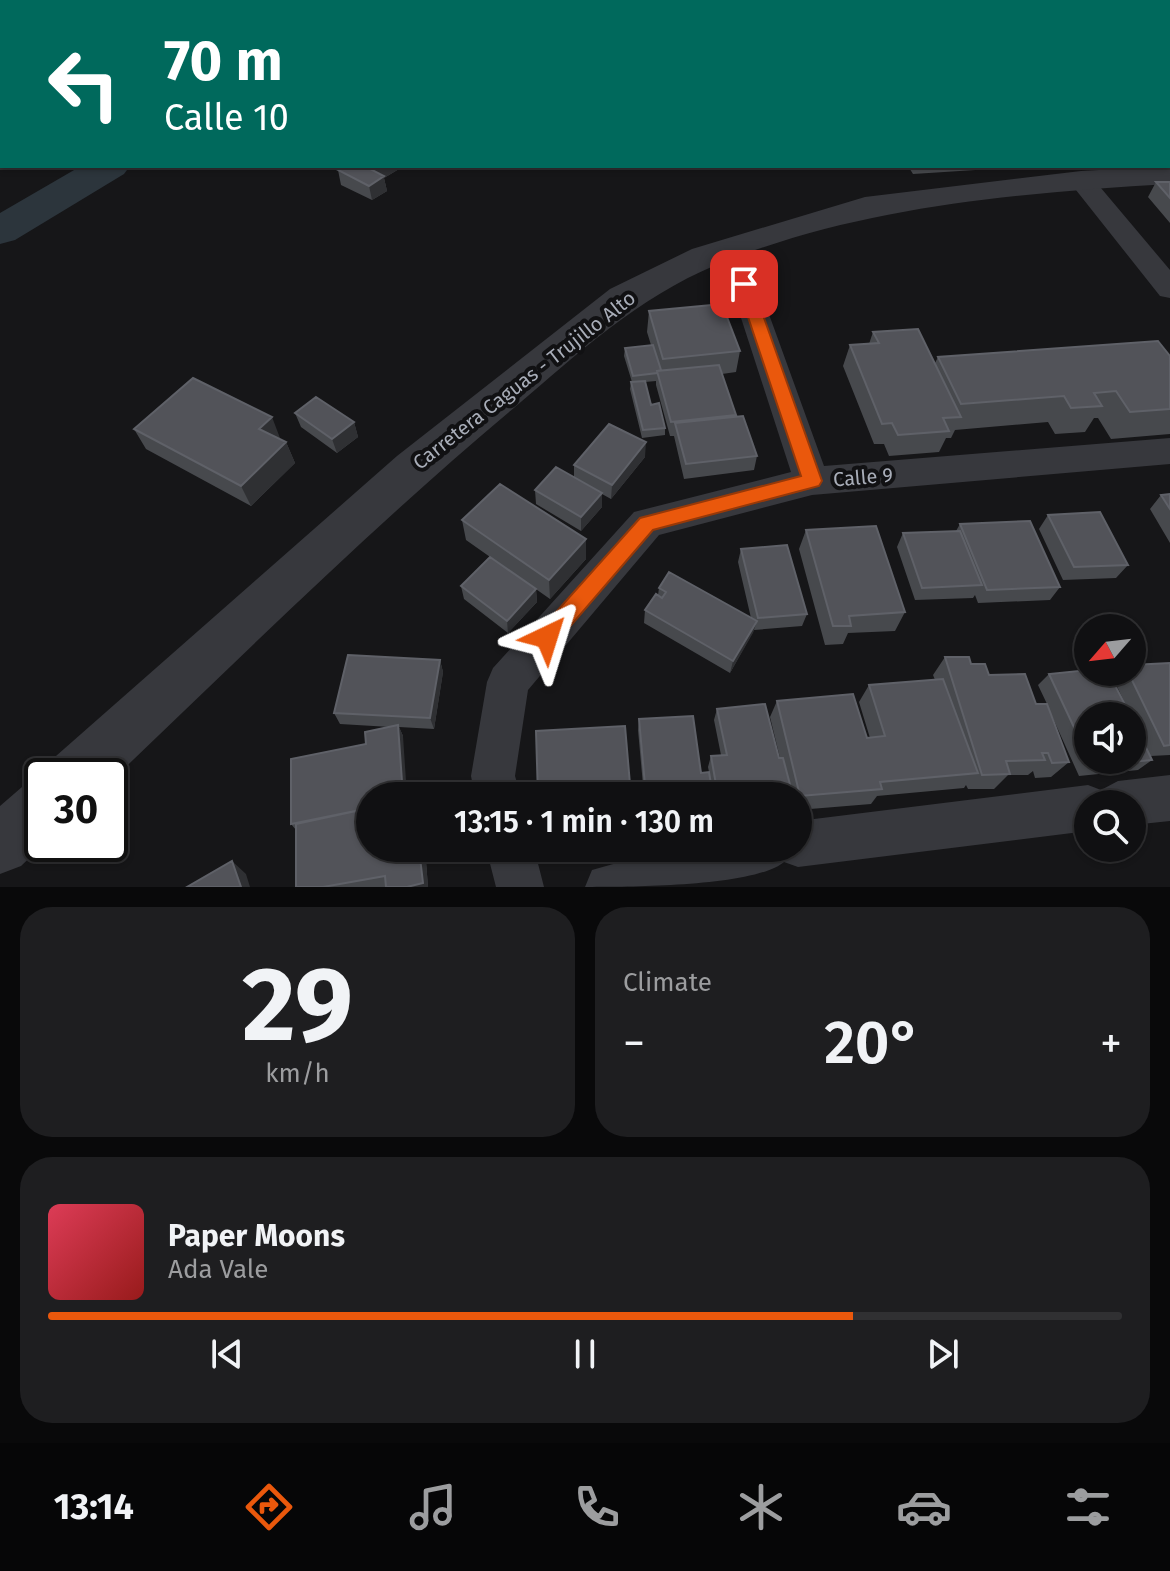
<!DOCTYPE html>
<meta charset="utf-8">
<style>
:root{--surface:#101012;--page:#1e1e20;--text:#f1f3f6;--muted:#9c9d9f;--line:#303032;--accent:#ea580c}
body{margin:0;font-family:"Fira Sans",sans-serif;background:var(--page);color:var(--text);height:100vh;display:flex;flex-direction:column;font-size:30px;white-space:nowrap}
*{box-sizing:border-box;margin:0}
p{font-size:26px;color:var(--muted)}
.icon{flex:none;width:44px;height:44px;fill:none;stroke:currentColor;stroke-width:2;stroke-linecap:round;stroke-linejoin:round}
.map{position:relative;height:887px;overflow:hidden}
.sheet{display:flex;flex-direction:column;gap:20px;padding:20px;background:#09090a;flex:1}
.sheet>*{flex:none}
.top-card{position:absolute;left:0px;top:0px;width:1170px;height:168px;box-shadow:0 2px 6px #0004,0 0 0 2px var(--line);background:#00695c;color:#fff;overflow:hidden}
.needle{width:52px;rotate:242deg}
.fabs{position:absolute;left:1074px;top:614px;display:grid;gap:16px}
.fabs a{display:grid;place-items:center;width:72px;height:72px;border-radius:50%;background:var(--surface);box-shadow:0 2px 6px #0004,0 0 0 2px var(--line);font-size:40px}
.speed{position:absolute;left:24px;top:758px;display:flex;gap:16px;font-size:40px;font-weight:700;text-align:center}
.speed>*{display:grid;place-content:center;width:104px;height:104px;border-radius:50%;background:var(--surface);box-shadow:0 2px 6px #0004,0 0 0 2px var(--line);line-height:1}
.speed .limit{border:4px solid #111;border-radius:12px;background:#fff;color:#111}
.pin{position:absolute;display:grid;place-items:center;width:68px;height:68px;color:#fff;margin:-34px;border-radius:16px;box-shadow:0 4px 12px #0006}
.me{position:absolute;width:88px;margin:-44px;rotate:41deg;stroke-linejoin:round;filter:drop-shadow(0 0 6px #0008)}
.turn{display:flex;align-items:center;gap:28px;height:168px;padding:0 32px;font-size:36px}
.turn .icon{width:104px;height:104px;stroke-width:2.5}
.turn b{display:block;font-size:56px;line-height:68px}
.big{font-size:60px;font-weight:600;line-height:1.1}
.sheet .tile{flex:1;display:flex;flex-direction:column;justify-content:center;gap:12px;min-width:0;padding:0 28px;border-radius:32px;background:var(--page)}
.sheet .dial{align-items:center;gap:0}
.dial b{font-size:104px;line-height:1}
.song{display:flex;align-items:center;gap:24px}
.cover{width:96px;height:96px;border-radius:12px;background:linear-gradient(135deg,hsl(350 70% 55%),hsl(0 70% 35%))}
.played{height:8px;border-radius:4px;background:linear-gradient(90deg,var(--accent) 75%,var(--line) 75%)}
.keys{display:flex;justify-content:space-around;direction:ltr}
.heat{display:flex;justify-content:space-between;align-items:center;font-size:44px;direction:ltr}
.sheet .tiles{flex:1;display:grid;gap:20px;grid-template-columns:1fr 1fr}
.tile:last-child{grid-column:span 2}
.trip{position:absolute;left:356px;top:782px;width:456px;height:80px;border-radius:40px;background:var(--surface);box-shadow:0 2px 6px #0004,0 0 0 2px var(--line);font-weight:600;line-height:80px;text-align:center}
.menu{display:flex;height:128px;justify-content:space-around;align-items:center;background:#060607;color:var(--muted)}
.menu .icon{width:56px;height:56px}
.menu .current{color:var(--accent)}
.menu b{font-size:36px;color:var(--text)}
.map>svg:first-child{display:block}
.lines{fill:none;stroke-linecap:round;stroke-linejoin:round}
.river{fill:#2c353c;fill-rule:evenodd}
.minor{fill:#37383d;fill-rule:evenodd}
.tertiary{fill:#37383d;fill-rule:evenodd}
.wall{fill:#47494d}
.shaded-wall{fill:#2f3033}
.building{fill:#525359;stroke:#5f6168;stroke-width:2}
.route{fill:#ea580c;stroke:#983908;stroke-width:2}
.labels{text-anchor:middle;stroke-width:8;stroke-linejoin:round;paint-order:stroke}
.street-label{font-size:20px;fill:#a8adb8;stroke:#111113}
</style>
<div class="map">
<svg width="1170" height="887" viewBox="0 0 1170 887">
<rect width="100%" height="100%" fill="#161618"/>
<g class="lines">
<!-- river -->
<path class="river" d="M400,0H433L398,2Z
M81,166H130L124,174L15,240L0,244V213Z"/>
<!-- minor -->
<path class="minor" d="M1081,172L1090,175L1170,270V298L1160,296L1072,185L1068,180L1072,175Z
M744,275L754,277L758,284L824,466L1170,438V464L812,495L659,535L528,690L515,776L521,796H475L471,776L487,682L493,668L634,512L791,472L730,284L734,277Z
M1170,775V821L1132,825V804H1088V831L798,867L784,862C754,887 629,887 585,887L592,870L670,848H798V821L1088,785L1101,790L1118,781Z
M486,848H534L544,887H496Z"/>
<!-- tertiary -->
<path class="tertiary" d="M1170,166V184C1018,193 859,206 716,265C637,298 580,352 515,407C374,525 243,655 110,782V776H48L56,756L397,456L610,289L692,249L865,197L1081,171Z
M42,779L44,844L21,866L0,874V806L22,787Z"/>
</g>
<!-- wall -->
<path class="wall" d="M797,0H895L896,2H798Z
M344,166H404L384,178L387,191L372,200L341,185L338,170Z
M908,166H992L991,169L913,174Z
M1156,182H1170V223L1148,197Z
M649,311L740,351L736,372L722,374L736,415V417L757,456L754,470L684,479L674,436H670L656,385V381L645,382L651,405L665,428V435L642,438L630,389L631,382H632L624,356L625,348L651,345L647,332Z
M873,332L935,363L938,357L1170,356V434L1111,439L1098,418H1094L1085,432L1055,434L1048,422L955,430L951,438H946L939,452L889,456L884,444H874L843,366L850,345L869,344Z
M295,413L354,422L358,437L337,453L301,427Z
M134,429L280,438L279,439L286,442L295,463L251,506L146,449Z
M645,457L611,499L602,494V507L581,531L536,504L535,490L574,478V465Z
M1170,494V543L1150,509L1161,495Z
M1048,515L1128,565L1116,578L1063,580L1039,529Z
M462,520L586,559L550,599L466,540Z
M960,524L1060,587L1050,600L978,603L975,595L973,598L915,600L897,547L903,533L956,531Z
M806,530L905,612L895,631L848,633L843,644L825,645L799,549Z
M741,549L807,614L802,626L754,630L730,673L644,623L645,610L658,595L659,588L751,618L738,562Z
M461,586L536,589L537,602L508,633L464,599Z
M945,657L971,664L1036,704H1047L1038,685L1049,674L1088,716V760H1132V716H1131L1113,678L1118,672H1132L1170,663V755L1151,756L1152,760L1138,770L1079,776L1047,705L1069,762L1051,777L1035,778L1033,771L1028,775H1008L994,789H968L966,785L964,788L877,796L871,804L798,810V796H644L638,730L639,719L701,773L709,772L708,767L711,756L721,755L714,720L717,709L780,758L770,717L777,701L867,738H870L859,702L869,685L935,680L933,675Z
M440,660L443,672L434,729L399,727L403,736L370,848H440L441,858L426,861L428,887H296V830L291,824L366,744L390,727L340,724L334,713Z"/>
<!-- shaded-wall -->
<path class="shaded-wall" d="M378,166H404L384,178L387,191L372,200L369,186L372,170Z
M272,417L280,438L268,450L259,429Z
M354,422L358,437L337,453L332,439Z
M286,442L295,463L251,506L241,486Z
M646,442L645,457L611,499L612,485Z
M602,493V507L581,531V517Z
M586,539V559L550,599L549,580Z
M536,589L537,602L508,633L507,621Z
M757,621L753,633L730,673L733,661Z
M440,660L443,672L434,729L430,718Z
M398,725L403,736L407,796H403Z
M419,849L426,861L428,887H407Z
M232,861L246,874L250,887H241Z"/>
<!-- building -->
<path class="building" d="M811,0H895L896,2H812Z
M344,166H378L372,170L384,176L369,186L338,170Z
M1156,182H1170V198Z
M722,304L740,351L663,359L649,311Z
M918,329L961,417L943,418L949,431L898,435L892,423L882,424L850,345L879,343L873,332Z
M1158,341L1170,356V409L1130,412L1116,391L1094,393L1102,406L1071,408L1064,396L961,404L938,357Z
M653,345L661,370L657,371V373L633,376L625,348Z
M719,365L736,415L671,422L657,371Z
M193,378L272,417L259,429L286,442L241,486L134,429Z
M645,381L651,405L659,403L665,428L643,430L631,382Z
M316,397L354,422L332,439L295,413Z
M743,416L757,456L686,464L675,423Z
M609,424L646,442L612,485L574,465Z
M556,467L602,493L581,517L535,490Z
M500,484L586,539L549,580L462,520Z
M1170,494V509L1161,495Z
M1100,512L1128,565L1074,567L1048,515Z
M1030,521L1060,587L987,590L960,524Z
M876,526L905,612L849,616L851,626H833L806,530Z
M960,531L982,585L922,588L903,533Z
M787,545L807,614L758,618L741,549Z
M490,557L536,589L507,621L461,586Z
M669,572L757,621L733,661L645,610L656,594L662,598L666,592L659,588Z
M348,655L440,660L430,718L334,713Z
M945,657H969L971,664H985L989,675L1025,674L1036,704H1047L1069,762L1052,763L1048,753H1042L1045,760L1006,761L1010,774L982,775Z
M1170,663V745L1164,746L1128,672H1132V665Z
M1088,670V672H1108L1131,716H1088V757L1049,674Z
M943,679L978,773L880,782L882,789L800,796L777,701L853,694L867,738L885,736L869,685Z
M765,704L779,758H783L793,796H771L770,791L718,796L711,756L727,755L717,709Z
M693,716L701,773L709,772L713,796H646L639,719Z
M1132,719L1152,760L1092,766L1089,760H1132Z
M398,725L403,796H370V808L291,824V759L366,744L365,732Z
M625,726L631,796H538L536,731Z
M370,808V848H423L419,849L423,883L407,887H386L385,876L323,887H296V824Z
M232,861L241,887H187Z"/>
<!-- route -->
<path class="route" d="M744,279L752,284L822,481L819,486L653,530L555,644L547,647L540,644L537,637L540,630L640,518L801,476L737,284Z"/>
<g class="labels">
<!-- street labels -->
<g class="street-label">
<text transform="translate(524 380) rotate(-38)" y="7">Carretera Caguas - Trujillo Alto</text>
<text transform="translate(863 477) rotate(-5)" y="7">Calle 9</text>
</g>
</g>
</svg>
<div class="fabs">
<a><svg class="needle" viewBox="-14 -14 28 28"><path d="M0-13l5 13h-10z" fill="#e53935"/><path d="M0 13l5-13h-10z" fill="#9c9d9f"/></svg></a>
<a><svg class="icon" aria-label="sound" viewBox="0 0 24 24"><path d="M4 9h4l5-4v14l-5-4H4zM17 9q2 3 0 6"/></svg></a>
<a><svg class="icon" aria-label="search" viewBox="0 0 24 24"><circle cx="10" cy="10" r="6"/><path d="M15 15l6 6"/></svg></a>
</div>
<div class="speed"><div class="limit">30</div></div>
<div class="pin" style="left:744px;top:284px;background:#d93025"><svg class="icon" aria-label="arrive" viewBox="0 0 24 24"><path d="M6 21V4h12l-3 4 3 4H6"/></svg></div>
<svg class="me" style="left:547px;top:637px" viewBox="-20 -20 40 40"><path d="M0-17L14 15 0 8-14 15z" fill="#ea580c" stroke="#fff" stroke-width="4"/></svg>
<div class="trip">13:15 · 1 min · 130 m</div>
<div class="top-card">
<div class="turn"><svg class="icon" aria-label="left" viewBox="0 0 24 24"><path d="M17 20v-9H6M10 6l-5 5 5 5"/></svg><div><b>70 m</b>Calle 10</div></div>
</div>
</div>
<section class="sheet">
<div class="tiles">
<div class="tile dial"><b>29</b><p>km/h</p></div>
<div class="tile"><p>Climate</p>
<div class="heat"><a>−</a><b class="big">20°</b><a>+</a></div>
</div>
<div class="tile">
<div class="song"><i class="cover"></i><div><b>Paper Moons</b><p>Ada Vale</p></div></div>
<div class="played"></div>
<div class="keys"><svg class="icon" aria-label="previous" viewBox="0 0 24 24"><path d="M18 5L8 12l10 7zM5 5v14"/></svg><svg class="icon" aria-label="pause" viewBox="0 0 24 24"><path d="M8 5v14M16 5v14"/></svg><svg class="icon" aria-label="next" viewBox="0 0 24 24"><path d="M6 5l10 7-10 7zM19 5v14"/></svg></div>
</div>
</div>
</section>
<nav class="menu">
<b>13:14</b>
<svg class="icon current" aria-label="directions" viewBox="0 0 24 24"><path d="M12 3l9 9-9 9-9-9zM9 14v-3h6M13 9l2 2-2 2"/></svg>
<svg class="icon" aria-label="music" viewBox="0 0 24 24"><path d="M9 18V5l10-2v13"/><circle cx="6" cy="18" r="3"/><circle cx="16" cy="16" r="3"/></svg>
<svg class="icon" aria-label="phone" viewBox="0 0 24 24"><path d="M5 4h4l2 5-3 2q2 4 5 5l2-3 5 2v4C11 20 4 13 5 4z"/></svg>
<svg class="icon" aria-label="climate" viewBox="0 0 24 24"><path d="M12 3v18M4 7l16 10M4 17L20 7"/></svg>
<svg class="icon" aria-label="car" viewBox="0 0 24 24"><path d="M5 17H2v-5l4-1 3-4h7l3 4 3 1v5h-3M9 17h6M6 11h13"/><circle cx="7" cy="17" r="2"/><circle cx="17" cy="17" r="2"/></svg>
<svg class="icon" aria-label="filters" viewBox="0 0 24 24"><path d="M4 7h16M4 17h16"/><circle cx="9" cy="7" r="2"/><circle cx="15" cy="17" r="2"/></svg>
</nav>
